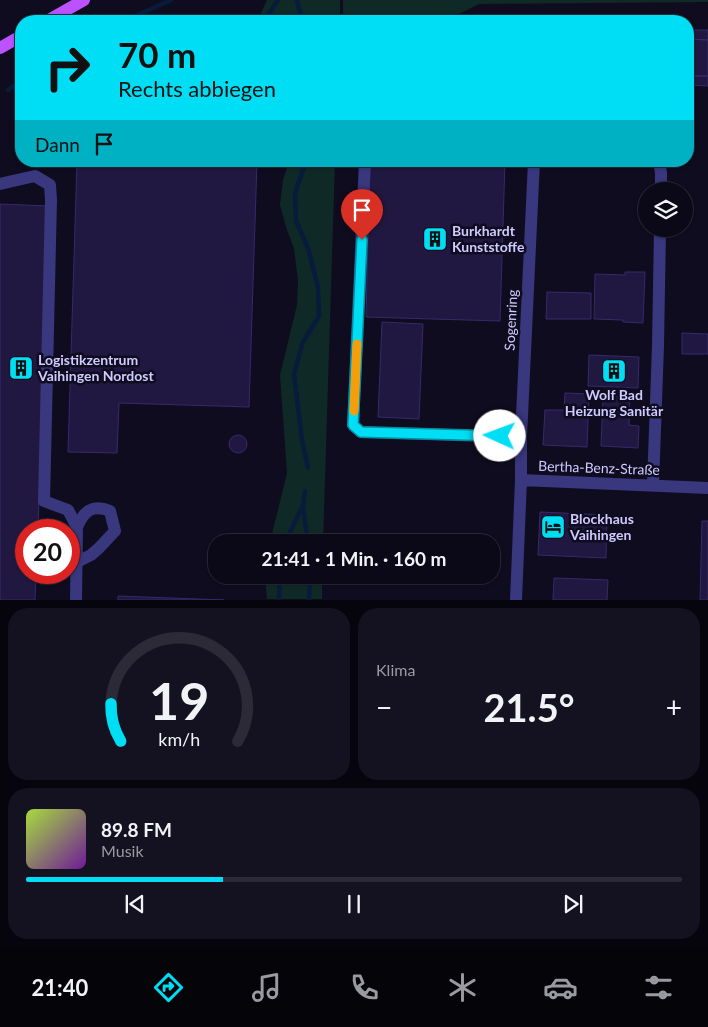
<!DOCTYPE html>
<html lang="de">
<meta charset="utf-8">
<style>
:root{--surface:#0b0917;--page:#141220;--text:#f1f3f6;--muted:#9a9aa1;--line:#2b2a36;--accent:#00def5}
body{margin:0;font-family:Lato,sans-serif;background:var(--page);color:var(--text);height:100vh;display:flex;flex-direction:column;font-size:19px;white-space:nowrap}
*{box-sizing:border-box;margin:0}
p{font-size:16px;color:var(--muted)}
.icon{flex:none;width:28px;height:28px;fill:none;stroke:currentColor;stroke-width:2;stroke-linecap:round;stroke-linejoin:round}
.map{position:relative;height:600px;overflow:hidden}
.sheet{display:flex;flex-direction:column;gap:8px;padding:8px;background:#06050d;flex:1}
.sheet>*{flex:none}
.banner{position:absolute;left:15px;top:15px;width:679px;height:152px;border-radius:20px;box-shadow:0 1px 4px #0004,0 0 0 1px var(--line);background:#00def5;color:#111;overflow:hidden}
.tools{position:absolute;left:638px;top:182px;display:grid;gap:10px}
.tools a{display:grid;place-items:center;width:55px;height:55px;border-radius:50%;background:var(--surface);box-shadow:0 1px 4px #0004,0 0 0 1px var(--line);font-size:25px}
.speed{position:absolute;left:15px;top:519px;display:flex;gap:10px;font-size:25px;font-weight:700;text-align:center}
.speed>*{display:grid;place-content:center;width:65px;height:65px;border-radius:50%;background:var(--surface);box-shadow:0 1px 4px #0004,0 0 0 1px var(--line);line-height:1}
.speed .limit{border:8px solid #d22;background:#fff;color:#111}
.pin{position:absolute;display:grid;place-items:center;width:42px;height:42px;color:#fff;margin:-51px -21px;border-radius:50% 50% 50% 0;rotate:-45deg;box-shadow:0 0 5px #0007}
.pin .icon{rotate:45deg}
.me{position:absolute;width:55px;margin:-28px;rotate:272deg;stroke-linejoin:round;filter:drop-shadow(0 0 4px #0008)}
.turn{display:flex;align-items:center;gap:18px;height:105px;padding:0 20px;font-size:22px}
.turn .icon{width:65px;height:65px;stroke-width:2.5}
.turn b{display:block;font-size:35px;line-height:42px}
.then{display:flex;align-items:center;height:48px;padding:0 20px;background:#0003;gap:10px;font-size:19px}
.big{font-size:38px;font-weight:700;line-height:1.1}
.sheet .widget{flex:1;display:flex;flex-direction:column;justify-content:center;gap:8px;min-width:0;padding:0 18px;border-radius:20px;background:var(--page)}
.sheet .dial{align-items:center;gap:0}
.dial svg{height:130px;overflow:visible;fill:none;stroke:var(--line);stroke-width:7;stroke-linecap:round;text-anchor:middle}
.dial text{fill:var(--text);stroke:none}
.song{display:flex;align-items:center;gap:15px}
.cover{width:60px;height:60px;border-radius:8px;background:linear-gradient(135deg,hsl(80 70% 55%),hsl(280 70% 35%))}
.played{height:5px;border-radius:2px;background:linear-gradient(90deg,var(--accent) 30%,var(--line) 30%)}
.keys{display:flex;justify-content:space-around;direction:ltr}
.heat{display:flex;justify-content:space-between;align-items:center;font-size:28px;direction:ltr}
.sheet .tiles{flex:1;display:grid;gap:8px;grid-template-columns:1fr 1fr}
.widget:last-child{grid-column:span 2}
.trip{position:absolute;left:208px;top:534px;width:292px;height:50px;border-radius:20px;background:var(--surface);box-shadow:0 1px 4px #0004,0 0 0 1px var(--line);font-weight:700;line-height:50px;text-align:center}
.menu{display:flex;height:80px;justify-content:space-around;align-items:center;background:#040409;color:var(--muted)}
.menu .icon{width:35px;height:35px}
.menu .on{color:var(--accent)}
.menu b{font-size:22px;color:var(--text)}
.map>svg:first-child{display:block}
.green{fill:#0f2927}
.lines{fill:none;stroke-linecap:round;stroke-linejoin:round}
.stream{stroke:#081b3b;stroke-width:4.5}
.building{fill:#201840;stroke:#362a6c}
.minor{stroke:#39377e;stroke-width:12}
.major{stroke:#bc51ff;stroke-width:12}
.route-casing{stroke:#00909f;stroke-width:12}
.route{stroke:#00def5;stroke-width:9}
.slow{stroke:#f59e0b;stroke-width:9}
.labels{text-anchor:middle;stroke-width:5;stroke-linejoin:round;paint-order:stroke}
.poi-label{font-size:14px;font-weight:bold;fill:#cfcaff;stroke:#0f0c1f;text-anchor:start}
.street-label{font-size:14px;fill:#cfcaff;stroke:#0f0c1f}
</style>
<div class="map">
<svg width="708" height="600" viewBox="0 0 708 600">
<rect width="100%" height="100%" fill="#0f0c1f"/>
<!-- green -->
<path class="green" d="M267,0H340V21H257Z
M343,0H708V2L479,4L445,21H343Z
M289,161H335L323,542H270L287,473L280,375L297,305L298,280L294,248L287,230L280,205L283,180Z
M265,575H322V599H267Z"/>
<g class="lines">
<!-- stream -->
<path class="stream" d="M297,0L302,21
M124,21L171,0
M264,21L278,0
M8,90L21,81
M308,468L302,440L294,374L303,342L319,316L318,287L308,248L296,221L295,193L303,170L308,161
M303,507L308,542
M285,542L303,506L305,491
M279,600L280,575
M309,600L310,575"/>
</g>
<!-- building -->
<path class="building" d="M688,30H708V40L688,39Z
M688,39L708,40V76H688Z
M688,76H708V86L688,85Z
M77,161H257L249,407L119,403L117,453L68,452Z
M370,161H505L500,321L366,317Z
M0,204L48,206L38,530H26V572H36L35,600H0Z
M625,272H645L643,323L623,322V320L594,319L595,274L625,275Z
M547,292L591,293V319H546Z
M382,322L423,324L419,419L378,417Z
M682,333L708,334V354H682Z
M589,355L639,357L638,388L588,386Z
M565,393L589,394L587,447L543,445L545,410H564Z
M603,396L630,397L629,425L639,426L638,448L601,446Z
M229 444a9 9 0 1 1 18 0a9 9 0 1 1-18 0Z
M540,512L607,515L606,558L538,555Z
M702,521H708V600H700Z
M554,578L608,580L607,600H553Z
M118,596L224,600H118Z"/>
<g class="lines">
<!-- minor -->
<path class="minor" d="M365,161L353,425L361,432L521,437
M659,161L661,173V191
M0,184L35,176L50,185L51,200L44,501L68,510L77,527
M521,480L708,488
M653,485L658,346L660,229
M76,600L77,527C84,511 92,504 110,511L115,531L99,548L91,555L77,562
M516,600L521,480V437L534,161"/>
<!-- major -->
<path class="major" d="M47,21L84,0
M0,48L21,36"/>
</g>
<g class="lines">
<defs>
<path id="route" d="M362,240L353,425L361,432L500,436"/>
</defs>
<!-- route casing -->
<use href="#route" class="route-casing"/>
<!-- route -->
<use href="#route" class="route"/>
<!-- slow -->
<path class="slow" d="M354,411L357,344"/>
</g>
<!-- icons -->
<defs>
<symbol id="building-square" viewBox="-11 -11 22 22"><rect x="-9" y="-9" width="18" height="18" rx="4" fill="#00def5" stroke="#0f0c1f"/><path d="M-4-6H4V6H1V3H-1V6H-4ZM-2.5-4.3h1.7v1.8h-1.7ZM.8-4.3h1.7v1.8H.8ZM-2.5-1h1.7V.8h-1.7ZM.8-1h1.7V.8H.8Z" fill="#111"/></symbol>
<symbol id="hotel-square" viewBox="-11 -11 22 22"><rect x="-9" y="-9" width="18" height="18" rx="4" fill="#00def5" stroke="#0f0c1f"/><path d="M-6-4.5h1.5V1H6V5H4.5V3h-9V5H-6ZM-4 0a1.8 1.8 0 1 1 3.6 0ZM.5 0V-2.5h3Q6-2.5 6 0Z" fill="#111"/></symbol>
</defs>
<g fill-rule="evenodd">
<use href="#building-square" x="421" y="225" width="28" height="28"/>
<use href="#building-square" x="7" y="354" width="28" height="28"/>
<use href="#building-square" x="600" y="357" width="28" height="28"/>
<use href="#hotel-square" x="539" y="513" width="28" height="28"/>
</g>
<g class="labels">
<!-- poi labels -->
<g class="poi-label">
<text x="452" y="236">Burkhardt<tspan x="452" dy="16">Kunststoffe</tspan></text>
<text x="38" y="365">Logistikzentrum<tspan x="38" dy="16">Vaihingen Nordost</tspan></text>
<text x="614" y="400" text-anchor="middle">Wolf Bad<tspan x="614" dy="16">Heizung Sanitär</tspan></text>
<text x="570" y="524">Blockhaus<tspan x="570" dy="16">Vaihingen</tspan></text>
</g>
<!-- street labels -->
<g class="street-label">
<text transform="translate(511 320) rotate(-87)" y="5">Sogenring</text>
<text transform="translate(599 468) rotate(2)" y="5">Bertha-Benz-Straße</text>
</g>
</g>
</svg>
<div class="tools">
<a><svg class="icon" aria-label="layers" viewBox="0 0 24 24"><path d="M12 4l9 5-9 5-9-5zM3 14l9 5 9-5"/></svg></a>
</div>
<div class="speed"><div class="limit">20</div></div>
<div class="pin" style="left:362px;top:240px;background:#d93025"><svg class="icon" aria-label="arrive" viewBox="0 0 24 24"><path d="M6 21V4h12l-3 4 3 4H6"/></svg></div>
<svg class="me" style="left:500px;top:436px" viewBox="-20 -20 40 40"><circle r="19" fill="#fff"/><path d="M0-13L10 11 0 6-10 11z" fill="#00def5"/></svg>
<div class="trip">21:41 · 1 Min. · 160 m</div>
<div class="banner">
<div class="turn"><svg class="icon" aria-label="right" viewBox="0 0 24 24"><path d="M7 20v-9h11M14 6l5 5-5 5"/></svg><div><b>70 m</b>Rechts abbiegen</div></div>
<div class="then">Dann<svg class="icon" aria-label="arrive" viewBox="0 0 24 24"><path d="M6 21V4h12l-3 4 3 4H6"/></svg></div>
</div>
</div>
<section class="sheet">
<div class="tiles">
<div class="widget dial"><svg viewBox="0 0 100 80">
<path d="M14 69A42 42 0 1 1 86 69"/>
<path d="M14 69A42 42 0 0 1 8 46" stroke="#00def5"/>
<text x="50" y="56" font-size="32" font-weight="700">19</text>
<text x="50" y="72" font-size="11">km/h</text>
</svg></div>
<div class="widget"><p>Klima</p>
<div class="heat"><a>−</a><b class="big">21.5°</b><a>+</a></div>
</div>
<div class="widget">
<div class="song"><i class="cover"></i><div><b>89.8 FM</b><p>Musik</p></div></div>
<div class="played"></div>
<div class="keys"><svg class="icon" aria-label="previous" viewBox="0 0 24 24"><path d="M18 5L8 12l10 7zM5 5v14"/></svg><svg class="icon" aria-label="pause" viewBox="0 0 24 24"><path d="M8 5v14M16 5v14"/></svg><svg class="icon" aria-label="next" viewBox="0 0 24 24"><path d="M6 5l10 7-10 7zM19 5v14"/></svg></div>
</div>
</div>
</section>
<nav class="menu">
<b>21:40</b>
<svg class="icon on" aria-label="directions" viewBox="0 0 24 24"><path d="M12 3l9 9-9 9-9-9zM9 14v-3h6M13 9l2 2-2 2"/></svg>
<svg class="icon" aria-label="music" viewBox="0 0 24 24"><path d="M9 18V5l10-2v13"/><circle cx="6" cy="18" r="3"/><circle cx="16" cy="16" r="3"/></svg>
<svg class="icon" aria-label="phone" viewBox="0 0 24 24"><path d="M5 4h4l2 5-3 2q2 4 5 5l2-3 5 2v4C11 20 4 13 5 4z"/></svg>
<svg class="icon" aria-label="climate" viewBox="0 0 24 24"><path d="M12 3v18M4 7l16 10M4 17L20 7"/></svg>
<svg class="icon" aria-label="car" viewBox="0 0 24 24"><path d="M5 17H2v-5l4-1 3-4h7l3 4 3 1v5h-3M9 17h6M6 11h13"/><circle cx="7" cy="17" r="2"/><circle cx="17" cy="17" r="2"/></svg>
<svg class="icon" aria-label="filters" viewBox="0 0 24 24"><path d="M4 7h16M4 17h16"/><circle cx="9" cy="7" r="2"/><circle cx="15" cy="17" r="2"/></svg>
</nav>
